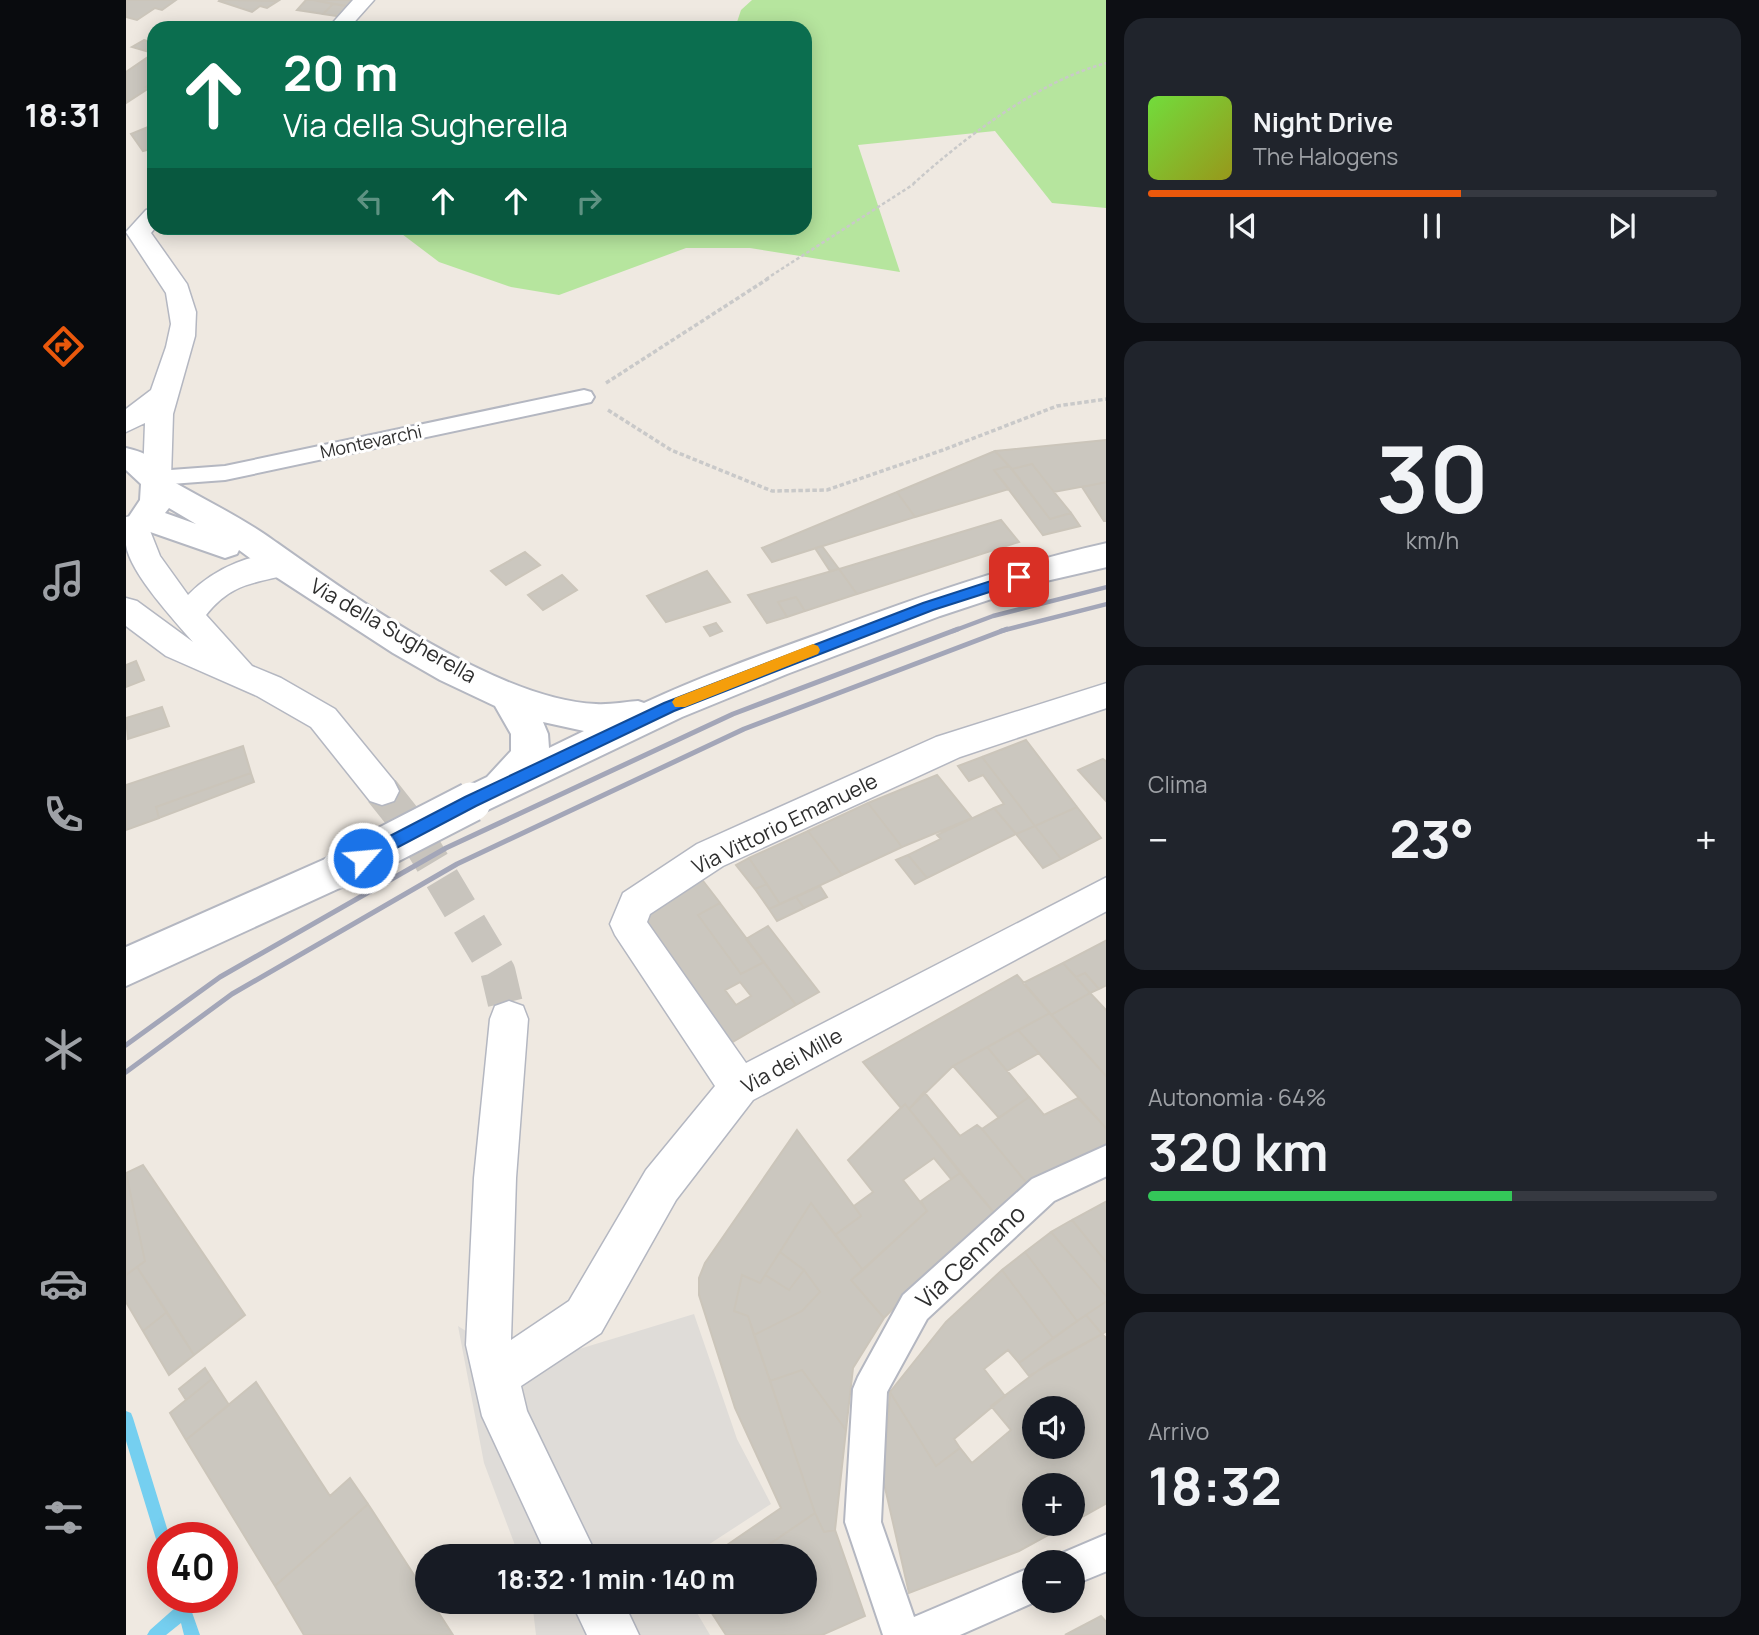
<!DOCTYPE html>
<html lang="it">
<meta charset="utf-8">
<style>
:root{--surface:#171b24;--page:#20242c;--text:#f1f3f6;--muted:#9ea1a6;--line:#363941;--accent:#ea580c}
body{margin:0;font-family:Manrope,sans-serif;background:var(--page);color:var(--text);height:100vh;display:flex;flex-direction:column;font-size:26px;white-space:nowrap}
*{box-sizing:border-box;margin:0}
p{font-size:23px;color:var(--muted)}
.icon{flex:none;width:38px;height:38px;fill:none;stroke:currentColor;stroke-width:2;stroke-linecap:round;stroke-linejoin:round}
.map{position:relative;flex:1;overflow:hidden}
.sheet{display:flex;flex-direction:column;gap:18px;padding:18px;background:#0d0f14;width:653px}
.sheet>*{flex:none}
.banner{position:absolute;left:21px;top:21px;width:665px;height:214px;border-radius:21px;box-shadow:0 4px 18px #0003;background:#0b6e4f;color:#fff;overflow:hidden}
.controls{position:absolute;left:896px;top:1396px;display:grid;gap:14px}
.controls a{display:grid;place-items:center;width:63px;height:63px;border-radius:50%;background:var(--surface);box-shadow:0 4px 18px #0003;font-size:35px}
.speed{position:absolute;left:21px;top:1522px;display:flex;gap:14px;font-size:35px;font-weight:700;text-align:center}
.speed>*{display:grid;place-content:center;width:91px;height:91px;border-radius:50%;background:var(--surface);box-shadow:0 4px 18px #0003;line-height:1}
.speed .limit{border:10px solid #d22;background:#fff;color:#111}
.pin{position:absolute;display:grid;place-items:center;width:60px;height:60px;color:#fff;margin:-30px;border-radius:14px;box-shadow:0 4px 10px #0006}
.me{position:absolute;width:77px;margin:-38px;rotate:63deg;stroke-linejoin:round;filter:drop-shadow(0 0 5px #0008)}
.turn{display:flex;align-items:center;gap:24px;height:147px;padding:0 21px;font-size:32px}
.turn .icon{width:91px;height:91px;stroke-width:2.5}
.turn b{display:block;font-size:49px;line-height:60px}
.lanes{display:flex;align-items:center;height:66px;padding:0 21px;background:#0003;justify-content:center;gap:35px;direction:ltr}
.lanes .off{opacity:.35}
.big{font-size:52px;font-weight:700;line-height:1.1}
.sheet .widget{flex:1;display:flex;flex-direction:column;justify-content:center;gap:10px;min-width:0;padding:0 24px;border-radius:21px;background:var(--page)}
.sheet .dial{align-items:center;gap:0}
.dial b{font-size:91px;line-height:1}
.song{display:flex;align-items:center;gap:21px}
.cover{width:84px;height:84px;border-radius:10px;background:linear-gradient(135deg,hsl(100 70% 55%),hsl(60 70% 35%))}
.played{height:7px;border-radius:4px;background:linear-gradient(90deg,var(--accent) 55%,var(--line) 55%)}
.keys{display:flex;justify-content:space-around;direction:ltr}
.heat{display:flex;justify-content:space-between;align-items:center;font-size:38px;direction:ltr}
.charge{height:10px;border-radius:5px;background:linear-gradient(90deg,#34c759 64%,var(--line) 0)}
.trip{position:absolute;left:289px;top:1544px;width:402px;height:70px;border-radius:35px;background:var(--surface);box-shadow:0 4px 18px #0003;font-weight:700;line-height:70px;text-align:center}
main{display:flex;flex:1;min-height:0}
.tab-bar{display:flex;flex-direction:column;width:126px;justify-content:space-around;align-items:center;background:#090b0e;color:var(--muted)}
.tab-bar .icon{width:49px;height:49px}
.tab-bar .current{color:var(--accent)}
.tab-bar b{font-size:32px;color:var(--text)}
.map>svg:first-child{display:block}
.green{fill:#b6e59e}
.plaza{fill:#dfdcd8}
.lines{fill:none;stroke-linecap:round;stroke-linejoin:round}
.stream{fill:#75cff0;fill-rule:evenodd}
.building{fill:#cbc7bf;stroke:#cbc5ba;stroke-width:2;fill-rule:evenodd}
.minor-tunnel{stroke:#c8c4bd;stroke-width:35;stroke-dasharray:35 18;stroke-linecap:butt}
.pedestrian-casing{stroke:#b4b7c1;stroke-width:4}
.minor-casing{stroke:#b4b7c1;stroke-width:3}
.tertiary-casing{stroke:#b4b7c1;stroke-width:4}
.path-far1{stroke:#c9c9c9;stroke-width:2.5;stroke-dasharray:3.5 2.5;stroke-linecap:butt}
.path{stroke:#c9c9c9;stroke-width:3.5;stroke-dasharray:4.5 2.5;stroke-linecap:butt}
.pedestrian{fill:#fff;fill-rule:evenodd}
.minor{fill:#fff;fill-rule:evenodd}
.tertiary{fill:#fff;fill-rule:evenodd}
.rail-far1{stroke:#a3a6b8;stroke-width:4.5}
.rail{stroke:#a3a6b8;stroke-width:5}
.tertiary-bridge-casing{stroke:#b4b7c1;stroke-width:43;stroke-linecap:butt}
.tertiary-bridge{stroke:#fff;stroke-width:39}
.route{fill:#1a73e8;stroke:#114b97;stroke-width:2}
.slow{fill:#f59e0b}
.labels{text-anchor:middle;stroke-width:6;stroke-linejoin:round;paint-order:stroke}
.far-street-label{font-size:18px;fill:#2e2e2e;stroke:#fff}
.street-label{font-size:21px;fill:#2e2e2e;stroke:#fff}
.near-street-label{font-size:24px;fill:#2e2e2e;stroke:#fff}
</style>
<main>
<nav class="tab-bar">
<b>18:31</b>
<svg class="icon current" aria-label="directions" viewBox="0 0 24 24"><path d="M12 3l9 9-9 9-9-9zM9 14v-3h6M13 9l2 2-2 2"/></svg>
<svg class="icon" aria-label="music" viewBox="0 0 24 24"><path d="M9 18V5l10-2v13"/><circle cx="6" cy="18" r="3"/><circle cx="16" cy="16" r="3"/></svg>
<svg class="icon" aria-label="phone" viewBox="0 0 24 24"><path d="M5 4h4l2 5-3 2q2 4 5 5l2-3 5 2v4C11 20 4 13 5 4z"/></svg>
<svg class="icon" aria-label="climate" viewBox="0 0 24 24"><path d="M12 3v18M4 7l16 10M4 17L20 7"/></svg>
<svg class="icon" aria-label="car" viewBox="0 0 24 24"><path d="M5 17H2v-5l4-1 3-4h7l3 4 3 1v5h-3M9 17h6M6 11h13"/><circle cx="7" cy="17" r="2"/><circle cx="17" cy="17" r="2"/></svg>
<svg class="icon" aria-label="filters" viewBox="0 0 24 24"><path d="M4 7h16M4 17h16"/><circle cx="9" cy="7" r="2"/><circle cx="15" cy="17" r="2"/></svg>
</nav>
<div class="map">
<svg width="981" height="1635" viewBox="0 0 981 1635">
<rect width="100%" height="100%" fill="#efe9e1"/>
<!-- green -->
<path class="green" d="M626,0H980V208L926,203L869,131L732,145L774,272L624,248H560L433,295L385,287L313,262L268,228H679V28H609L615,10Z"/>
<!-- plaza -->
<path class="plaza" d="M568,1314L611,1439L645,1504L565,1556H393L358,1463L332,1326L362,1345L371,1374Z
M406,1601H564L584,1635H410Z"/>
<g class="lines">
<!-- stream -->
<path class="stream" d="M0,1411L5,1413L7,1418L44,1538H37V1546L32,1544L30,1539L0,1441Z
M47,1598H61L74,1635H58L55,1623L40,1635H21L24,1630L50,1607Z"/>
</g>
<!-- building -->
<path class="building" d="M0,0H50L36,10L29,8L11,20L0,17Z
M180,0H187L207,4L197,14L171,10Z
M187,0H232L226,7Z
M93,1L94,0L152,1L141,8L134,6L126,12Z
M207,4L226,7L217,17L197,14Z
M18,40L28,43V49L23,52L6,47Z
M28,53V82L20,87L23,88L0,103V72Z
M27,125L28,148L17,151L5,134Z
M981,440V482L928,492L906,464L886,469L869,451Z
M869,451L883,466L868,470L883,489L789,517L771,492Z
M906,464L928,492L945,513L924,519L886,469Z
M883,466L924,519L945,513L954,526L917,535L868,470Z
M981,482V521H978L956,487Z
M771,492L789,517L646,562L636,548Z
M875,520L893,542L731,594L713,569Z
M696,546L713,569L704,571L689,548Z
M399,552L414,565L380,585L365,571Z
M713,569L731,594L679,611L670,597L652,602L661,617L641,623L622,595Z
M581,571L604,602L540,622L521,596Z
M436,575L451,590L417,610L402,595Z
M670,597L679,611L661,617L652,602Z
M590,623L596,631L584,636L578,627Z
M10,661L18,680L0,687V665Z
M36,707L43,726L2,739L0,718Z
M900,740L951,807L909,826L856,757Z
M117,746L125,773L30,807L33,818L0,830V785Z
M856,757L909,826L890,834L868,808L878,804L857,775L843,781L832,766Z
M977,759L981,762V802L952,770Z
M125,773L128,782L33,818L30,807Z
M811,775L846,818L776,847L742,803Z
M742,803L776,847L716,875L682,831Z
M951,807L975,838L935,859L909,826Z
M868,808L890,834L801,878L782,855L815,839L811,835Z
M909,826L935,859L917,868L890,834Z
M682,831L716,875L654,904L623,858Z
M782,855L801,878L789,884L770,860Z
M623,858L641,884L629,889L610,865Z
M574,877L594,903L572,915L615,974L638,962L670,1005L605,1043L511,910ZM614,982L625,996L610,1005L599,990Z
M641,884L654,904L643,909L629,889Z
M694,886L701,897L678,908L670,897Z
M670,897L678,908L651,921L643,909Z
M594,903L638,962L615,974L572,915Z
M642,926L693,992L670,1005L620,939Z
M981,940V985L973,989L959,973L950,977L937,963Z
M937,963L964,993L925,1015L897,983Z
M959,973L973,989L964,993L950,977Z
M891,975L924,1013L827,1066L783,1109L779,1104L775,1108L737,1062Z
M964,993L981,1011V1077L925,1015Z
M924,1013L981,1077V1129L892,1030Z
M892,1030L913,1053L881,1071L861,1047Z
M861,1047L903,1097L873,1118L827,1066Z
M798,1092L834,1136L851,1125L856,1129L904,1187L869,1214L783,1109Z
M903,1097L918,1115L952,1098L981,1129V1145L904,1187L856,1129Z
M779,1104L834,1173L825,1179L808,1158L777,1180L801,1211L737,1270L709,1235L735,1216L728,1206L747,1192L722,1160Z
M671,1130L735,1216L709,1235L685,1203L634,1283L616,1275L608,1311L622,1316L689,1513L626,1556H585L655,1508L609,1408L573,1295V1278L579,1263Z
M17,1165L119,1315L68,1355L11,1267L19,1261L0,1173Z
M0,1173L19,1261L0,1275Z
M834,1173L869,1214L814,1260L758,1318L725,1280L801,1211L795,1201Z
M981,1201V1263L946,1220Z
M685,1203L737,1270L725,1280L758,1318L727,1368L720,1430L676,1370L644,1381L628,1335L676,1311L694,1292L678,1270L654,1252Z
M946,1220L981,1263V1297L925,1232Z
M925,1232L981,1297V1301L951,1321L899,1252Z
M654,1252L678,1270L663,1290L639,1275Z
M899,1252L951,1321L927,1338L876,1270Z
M11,1267L41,1312L17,1331L0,1302V1275Z
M678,1270L694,1292L676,1311L628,1335L622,1316L608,1311L616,1275L634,1283L639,1275L663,1290Z
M876,1270L927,1338L893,1363L882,1350L858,1369L879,1396L828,1439L834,1448L810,1466L764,1392L820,1322Z
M981,1301V1331L976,1334L960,1315Z
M41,1312L68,1355L43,1375L17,1331Z
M960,1315L976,1334L903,1376L893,1363Z
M976,1334L981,1339V1503L947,1522V1486H908V1524H942L893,1551L783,1593L757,1479L764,1392L810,1466L834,1448L846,1463L885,1430L865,1406L922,1363ZM908,1409H947V1447H908Z
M79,1368L86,1379L60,1400L53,1389Z
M676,1370L720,1430L709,1530L698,1532L689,1513L644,1381Z
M86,1379L103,1405L60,1440L44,1413Z
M130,1382L204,1496L224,1478L242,1504L149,1586L60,1440Z
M242,1504L301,1595V1601H305L327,1635H178L149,1586Z
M689,1513L698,1532L709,1530L739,1616L696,1635H600L578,1601H679V1556H626Z
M975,1616L981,1623V1635H939Z"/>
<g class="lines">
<!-- minor-tunnel -->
<path class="minor-tunnel" d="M256,791L287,830L372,972L383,1019"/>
<defs>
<path id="pedestrian" d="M458,390L465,392L468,397L465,402L99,480L31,485L23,483L20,478L23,473L31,471L99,466Z
M981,1145V1176L928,1201L801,1319L761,1392L755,1522L788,1617L908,1566V1601H911L834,1635H757L719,1522L727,1389L732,1377L777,1295L906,1179Z
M981,1534V1571L947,1585V1563H930L934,1554Z"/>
<path id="minor" d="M227,0H248L223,28H202Z
M28,208L29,228L25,233L61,284L70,312L69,336L47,414L45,478L41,485L31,488L21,485L17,478L19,423L0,432V409L25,390L40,347L45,324L40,293L0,232L20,210Z
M9,515L19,518L34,556L62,595C86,570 131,547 167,557L171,565L167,573C129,584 107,581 80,615L126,666L155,678L209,709L268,781L273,791L268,801L256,805L244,801L185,727L131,696L40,656L0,626V598L11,601L67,642C49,621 4,573 0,545C0,536 0,526 0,517Z
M981,683V708L834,757L597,866L524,914L521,922L620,1063L981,877V911L627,1100L550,1200L475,1333L395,1386L401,1411L471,1556H421L356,1416L340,1345L348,1178L364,1019L369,1006L383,1001L397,1006L402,1019L390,1178L385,1340L443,1301L520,1170L589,1086L489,935L484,924L497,893L571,844L810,737Z
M445,1601H497L513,1635H461Z"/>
<path id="tertiary" d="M0,448C21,453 36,460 46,481C79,500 115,517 147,540C226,596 371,700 470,704C483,705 498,702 512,701L518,703C576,676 637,654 696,633C790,598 883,565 981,543V567L920,581L814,616L661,674L556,717L345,818L332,813L326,802L332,791L361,777L385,751V734L369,706L314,680L267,653L144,573L113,550L111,554L99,558L7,526L2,518L14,500L15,484L0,470ZM43,508L70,524L39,513ZM417,722L458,731L423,748L422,734Z
M215,852L229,857L235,869L229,881L0,986V947Z"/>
</defs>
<!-- pedestrian casing -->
<use href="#pedestrian" class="pedestrian-casing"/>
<!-- minor casing -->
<use href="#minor" class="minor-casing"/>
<!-- tertiary casing -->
<use href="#tertiary" class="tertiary-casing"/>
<!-- path-far1 -->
<path class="path-far1" d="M787,184C838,138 914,80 981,63
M640,279L788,184"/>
<!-- path -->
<path class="path" d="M480,383L643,278
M482,410L545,450L646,491L701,490L817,450L931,406L981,399"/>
<!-- pedestrian -->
<use href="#pedestrian" class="pedestrian"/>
<!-- minor -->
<use href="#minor" class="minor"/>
<!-- tertiary -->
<use href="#tertiary" class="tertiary"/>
<!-- rail-far1 -->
<path class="rail-far1" d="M827,631L867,616L981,587
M875,631L981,604"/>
<!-- rail -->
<path class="rail" d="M0,1045L94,977L320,848L607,714L832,629
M0,1072L106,994L331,864L618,729L881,629"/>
<defs>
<path id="tertiary-bridge" d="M215,869L345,802"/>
</defs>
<!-- tertiary-bridge casing -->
<use href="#tertiary-bridge" class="tertiary-bridge-casing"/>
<!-- tertiary-bridge -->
<use href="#tertiary-bridge" class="tertiary-bridge"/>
</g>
<!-- route -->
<path class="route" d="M893,572L898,574V581L807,610L548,711L350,806L242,863H231L228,858L231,853L339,797L538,703L797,603Z"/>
<!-- slow -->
<path class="slow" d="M687,644L692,646L694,650L692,654L559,707H549L546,702L549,698Z"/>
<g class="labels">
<!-- far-street labels -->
<g class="far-street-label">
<text transform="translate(245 442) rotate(-12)" y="6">Montevarchi</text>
</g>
<!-- street labels -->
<g class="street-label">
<text transform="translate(267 631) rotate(30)" y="7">Via della Sugherella</text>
<text transform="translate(659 824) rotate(-26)" y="7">Via Vittorio Emanuele</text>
<text transform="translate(666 1061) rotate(-29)" y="7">Via dei Mille</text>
</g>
<!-- near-street labels -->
<g class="near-street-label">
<text transform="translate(845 1257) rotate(-43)" y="8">Via Cennano</text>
</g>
</g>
</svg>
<div class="controls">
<a><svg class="icon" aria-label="sound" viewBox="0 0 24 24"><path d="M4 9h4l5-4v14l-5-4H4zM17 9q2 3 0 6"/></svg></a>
<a>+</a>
<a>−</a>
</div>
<div class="speed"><div class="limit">40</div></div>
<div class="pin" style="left:893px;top:577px;background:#d93025"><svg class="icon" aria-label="arrive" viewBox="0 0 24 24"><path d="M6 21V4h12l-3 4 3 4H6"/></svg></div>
<svg class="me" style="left:237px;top:858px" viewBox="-20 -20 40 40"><circle r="17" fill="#1a73e8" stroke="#fff" stroke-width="3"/><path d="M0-11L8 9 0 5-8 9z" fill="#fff"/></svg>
<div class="trip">18:32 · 1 min · 140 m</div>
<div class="banner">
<div class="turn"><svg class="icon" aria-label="ahead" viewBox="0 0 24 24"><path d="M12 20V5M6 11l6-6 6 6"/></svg><div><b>20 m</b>Via della Sugherella</div></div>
<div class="lanes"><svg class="icon off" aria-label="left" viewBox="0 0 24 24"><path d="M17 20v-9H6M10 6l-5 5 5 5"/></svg><svg class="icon" aria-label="ahead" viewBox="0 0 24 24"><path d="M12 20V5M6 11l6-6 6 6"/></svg><svg class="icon" aria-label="ahead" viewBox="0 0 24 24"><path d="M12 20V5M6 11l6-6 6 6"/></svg><svg class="icon off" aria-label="right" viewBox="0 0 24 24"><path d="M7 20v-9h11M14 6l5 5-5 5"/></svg></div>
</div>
</div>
<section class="sheet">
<div class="widget">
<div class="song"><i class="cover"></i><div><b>Night Drive</b><p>The Halogens</p></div></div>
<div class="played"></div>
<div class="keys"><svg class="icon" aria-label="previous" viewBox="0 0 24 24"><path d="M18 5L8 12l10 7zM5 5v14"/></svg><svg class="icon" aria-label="pause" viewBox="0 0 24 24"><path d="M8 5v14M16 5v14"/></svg><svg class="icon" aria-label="next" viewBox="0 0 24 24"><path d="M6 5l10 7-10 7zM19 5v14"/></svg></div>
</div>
<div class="widget dial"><b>30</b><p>km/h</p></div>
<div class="widget"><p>Clima</p>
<div class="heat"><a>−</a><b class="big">23°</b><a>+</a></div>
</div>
<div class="widget"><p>Autonomia · 64%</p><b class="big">320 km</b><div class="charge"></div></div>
<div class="widget"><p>Arrivo</p><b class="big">18:32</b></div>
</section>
</main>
